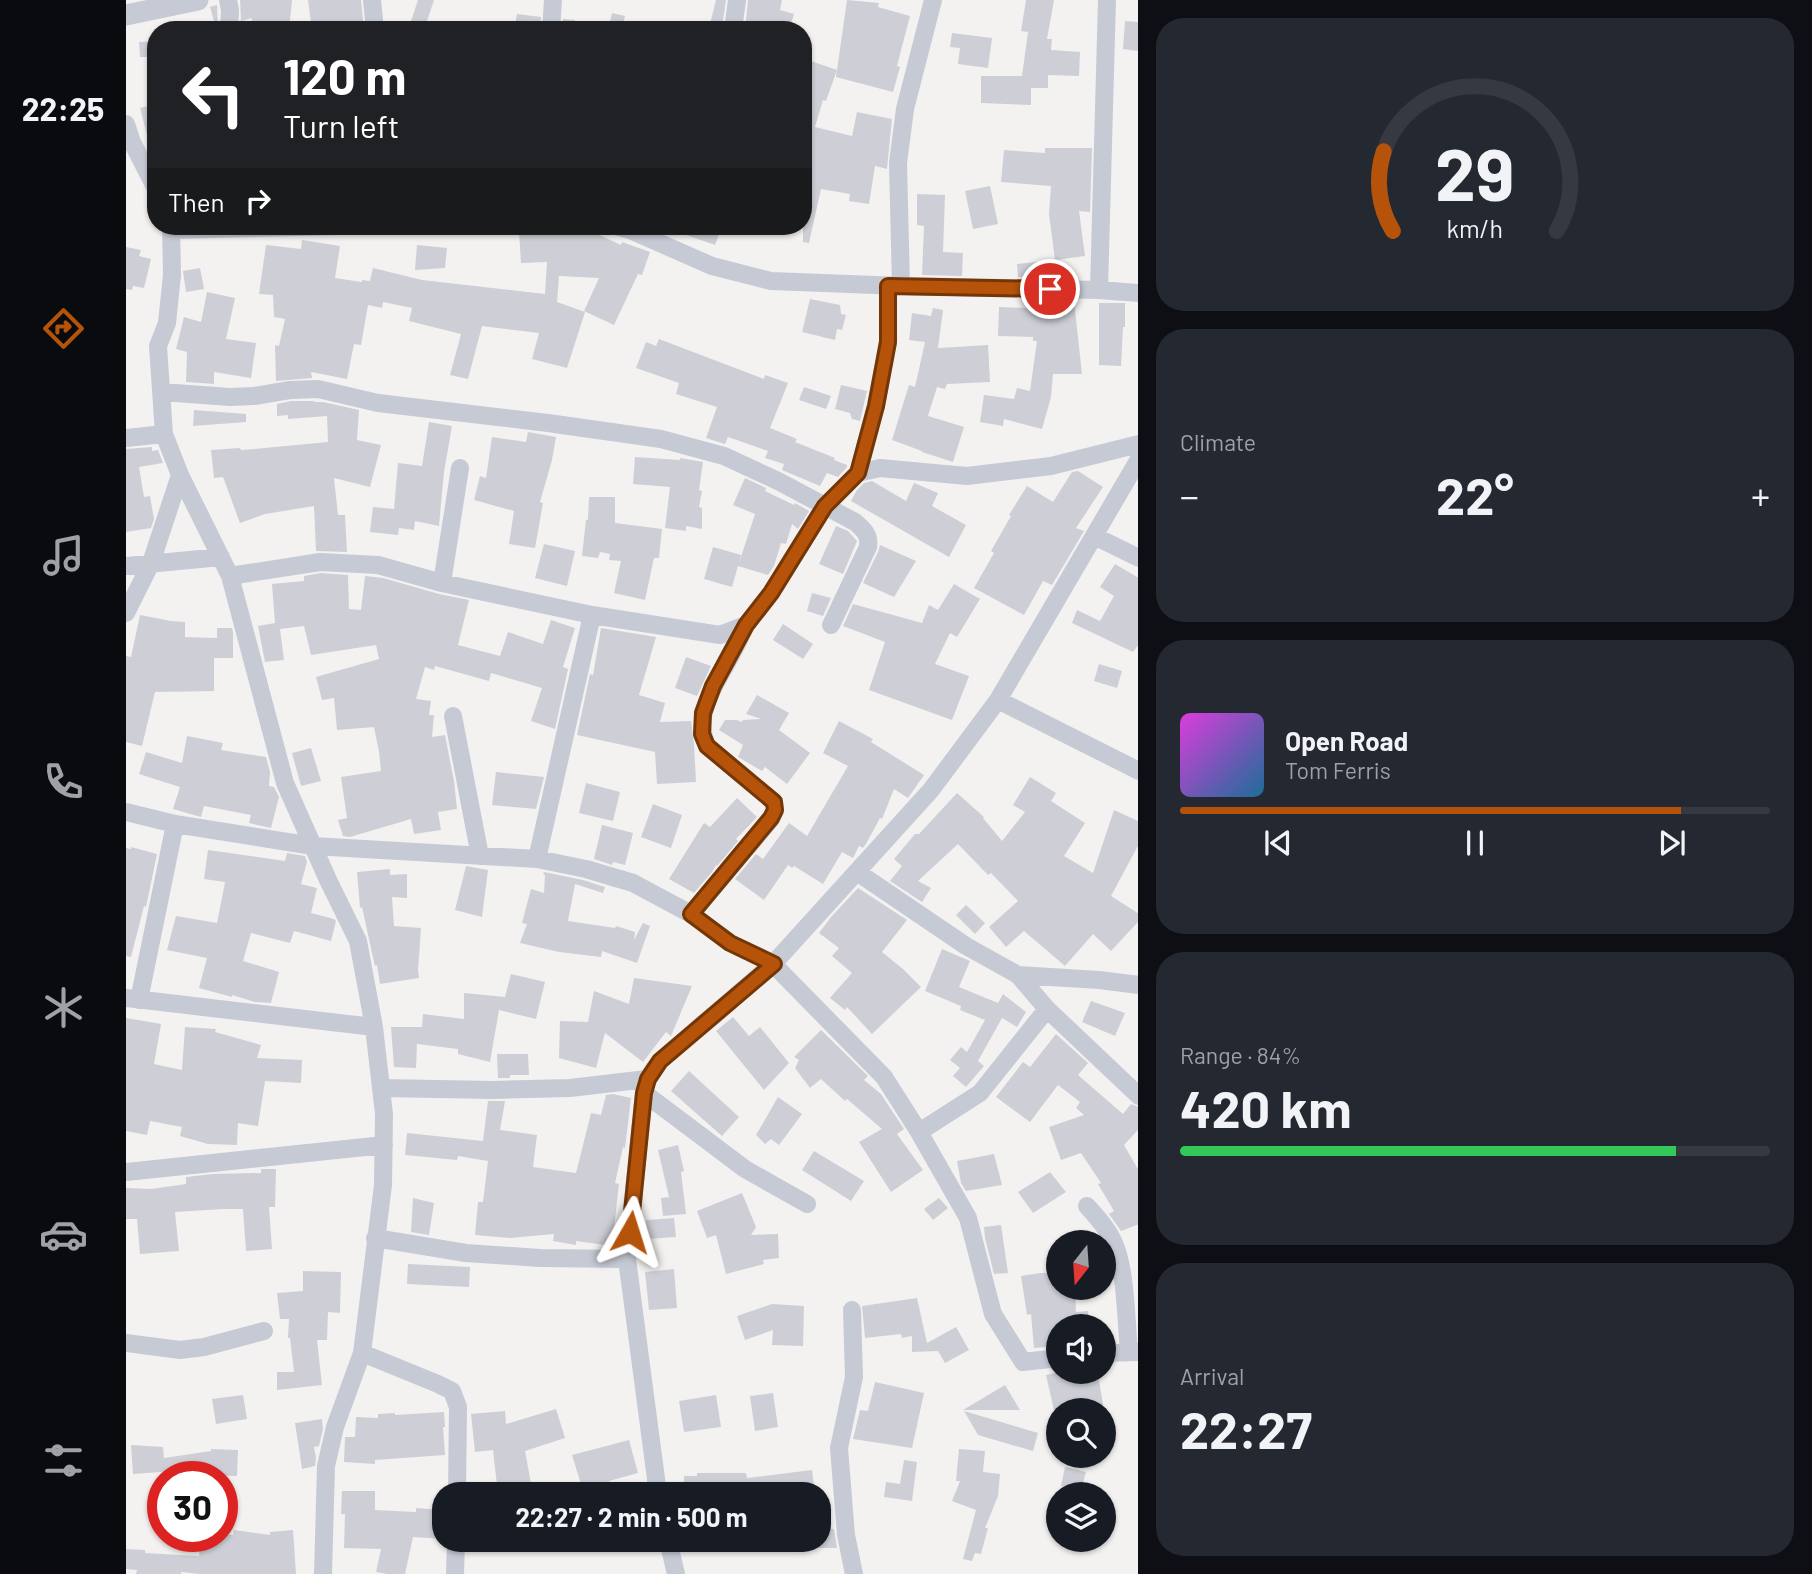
<!DOCTYPE html>
<meta charset="utf-8">
<style>
:root{--surface:#171b24;--page:#242831;--text:#f1f3f6;--muted:#9ea1a6;--line:#363941;--accent:#b45309}
body{margin:0;font-family:Barlow,sans-serif;background:var(--page);color:var(--text);height:100vh;display:flex;flex-direction:column;font-size:26px;white-space:nowrap}
*{box-sizing:border-box;margin:0}
p{font-size:23px;color:var(--muted)}
.icon{flex:none;width:38px;height:38px;fill:none;stroke:currentColor;stroke-width:2;stroke-linecap:round;stroke-linejoin:round}
.map{position:relative;flex:1;overflow:hidden}
.panel{display:flex;flex-direction:column;gap:18px;padding:18px;background:#0d0f14;width:674px}
.panel>*{flex:none}
.banner{position:absolute;left:21px;top:21px;width:665px;height:214px;border-radius:28px;box-shadow:0 2px 5px #0004;background:#202124;color:#fff;overflow:hidden}
.needle{width:46px;rotate:197deg}
.buttons{position:absolute;left:920px;top:1230px;display:grid;gap:14px}
.buttons a{display:grid;place-items:center;width:70px;height:70px;border-radius:50%;background:var(--surface);box-shadow:0 2px 5px #0004;font-size:35px}
.speed{position:absolute;left:21px;top:1461px;display:flex;gap:14px;font-size:35px;font-weight:700;text-align:center}
.speed>*{display:grid;place-content:center;width:91px;height:91px;border-radius:50%;background:var(--surface);box-shadow:0 2px 5px #0004;line-height:1}
.speed .limit{border:10px solid #d22;background:#fff;color:#111}
.pin{position:absolute;display:grid;place-items:center;width:60px;height:60px;color:#fff;margin:-30px;border:4px solid #fff;border-radius:50%;box-shadow:0 2px 7px #0007}
.me{position:absolute;width:77px;margin:-38px;rotate:6deg;stroke-linejoin:round;filter:drop-shadow(0 0 5px #0008)}
.turn{display:flex;align-items:center;gap:24px;height:147px;padding:0 21px;font-size:32px}
.turn .icon{width:91px;height:91px;stroke-width:2.5}
.turn b{display:block;font-size:49px;line-height:60px}
.then{display:flex;align-items:center;height:66px;padding:0 21px;background:#0003;gap:14px;font-size:26px}
.big{font-size:52px;font-weight:700;line-height:1.1}
.panel .widget{flex:1;display:flex;flex-direction:column;justify-content:center;gap:10px;min-width:0;padding:0 24px;border-radius:28px;background:var(--page)}
.panel .dial{align-items:center;gap:0}
.dial svg{height:182px;overflow:visible;fill:none;stroke:var(--line);stroke-width:7;stroke-linecap:round;text-anchor:middle}
.dial text{fill:var(--text);stroke:none}
.song{display:flex;align-items:center;gap:21px}
.cover{width:84px;height:84px;border-radius:10px;background:linear-gradient(135deg,hsl(300 70% 55%),hsl(200 70% 35%))}
.played{height:7px;border-radius:4px;background:linear-gradient(90deg,var(--accent) 85%,var(--line) 85%)}
.keys{display:flex;justify-content:space-around;direction:ltr}
.heat{display:flex;justify-content:space-between;align-items:center;font-size:38px;direction:ltr}
.charge{height:10px;border-radius:5px;background:linear-gradient(90deg,#34c759 84%,var(--line) 0)}
.trip{position:absolute;left:306px;top:1482px;width:399px;height:70px;border-radius:28px;background:var(--surface);box-shadow:0 2px 5px #0004;font-weight:700;line-height:70px;text-align:center}
main{display:flex;flex:1;min-height:0}
.tab-bar{display:flex;flex-direction:column;width:126px;justify-content:space-around;align-items:center;background:#090b0e;color:var(--muted)}
.tab-bar .icon{width:49px;height:49px}
.tab-bar .selected{color:var(--accent)}
.tab-bar b{font-size:32px;color:var(--text)}
.map>svg:first-child{display:block}
.building{fill:#cecfd6}
.lines{fill:none;stroke-linecap:round;stroke-linejoin:round}
.minor{stroke:#c6cad5;stroke-width:18}
.tertiary{stroke:#c6cad5;stroke-width:21}
.route-casing{stroke:#753606;stroke-width:18}
.route{stroke:#b45309;stroke-width:12}
</style>
<main>
<nav class="tab-bar">
<b>22:25</b>
<svg class="icon selected" aria-label="directions" viewBox="0 0 24 24"><path d="M12 3l9 9-9 9-9-9zM9 14v-3h6M13 9l2 2-2 2"/></svg>
<svg class="icon" aria-label="music" viewBox="0 0 24 24"><path d="M9 18V5l10-2v13"/><circle cx="6" cy="18" r="3"/><circle cx="16" cy="16" r="3"/></svg>
<svg class="icon" aria-label="phone" viewBox="0 0 24 24"><path d="M5 4h4l2 5-3 2q2 4 5 5l2-3 5 2v4C11 20 4 13 5 4z"/></svg>
<svg class="icon" aria-label="climate" viewBox="0 0 24 24"><path d="M12 3v18M4 7l16 10M4 17L20 7"/></svg>
<svg class="icon" aria-label="car" viewBox="0 0 24 24"><path d="M5 17H2v-5l4-1 3-4h7l3 4 3 1v5h-3M9 17h6M6 11h13"/><circle cx="7" cy="17" r="2"/><circle cx="17" cy="17" r="2"/></svg>
<svg class="icon" aria-label="filters" viewBox="0 0 24 24"><path d="M4 7h16M4 17h16"/><circle cx="9" cy="7" r="2"/><circle cx="15" cy="17" r="2"/></svg>
</nav>
<div class="map">
<svg width="1013" height="1574" viewBox="0 0 1013 1574">
<rect width="100%" height="100%" fill="#f3f2f1"/>
<!-- building -->
<path class="building" d="M114,0H166L163,30H124L126,18L115,21Z
M182,0H235L238,30H186Z
M292,0H308L298,30H282Z
M590,0H600L596,27L584,24Z
M622,0H656L654,10L668,14L663,30H619Z
M721,0L753,3L752,7L784,16L771,66L774,67L767,92L710,77L711,70L700,101L697,100L689,127L726,136L731,112L766,119L761,169L749,166L743,204L723,201L724,194L695,189L683,243L677,242V206L682,188L677,187V84L685,61L711,70Z
M900,0H928L921,39H926L925,50L954,52L953,76L922,75V88H905V105L855,103V76H896L902,32L895,31Z
M91,5L92,28H90L84,7Z
M486,13L499,16L496,30H482Z
M391,14L415,17L414,30H388Z
M437,19L449,20L448,30H436Z
M999,21L1013,22V51L997,49Z
M826,33L866,38L862,68L832,64L834,48L824,47Z
M30,41V57H14L13,42Z
M30,104V150L25,151L14,108Z
M919,148H966L964,212L953,211L959,256L929,260L923,214L925,186L875,182L878,150L919,153Z
M864,186L872,224L847,229L839,191Z
M791,194L819,195L817,252L837,253L836,276L796,275L798,226L791,225Z
M541,226H596L589,245L540,228Z
M411,230L412,231L469,233L495,245L496,242L524,252L516,275L512,274L488,325L458,311L473,278L433,276L431,302L459,312L441,368L406,359L413,333L356,326L342,379L324,375L335,334L283,321L286,308L257,302L256,308L242,305L235,345L228,344L221,379L185,372L186,378L150,381L149,345L153,346L159,319L148,317L147,295L133,294L140,245L175,249L176,240L214,246L209,278L236,282V280L244,281L247,268L296,280L419,294L421,262L395,263L393,231Z
M291,245L321,248L319,268L289,270Z
M0,247L15,250L13,256L25,259L18,288L7,286L6,290L0,289Z
M920,261L921,278L892,277L891,264Z
M74,268L78,289L60,292L57,271Z
M81,292L109,298L100,339L130,343L125,378L88,372V384L60,382L61,352L50,349L58,317L75,322Z
M684,299L714,305L715,314L720,315L716,330L711,329L709,340L676,332Z
M948,301L956,374H927L925,397L916,429L878,419L877,426L854,422L858,395L888,399L891,388L904,391L911,341H907V337L872,336L873,307L903,308V309L934,311L933,302Z
M973,303H999V327H997L995,366L973,365Z
M807,308L817,310L812,348L862,345L864,382L821,384L819,389L811,387L802,416L838,427L827,462L796,452V451L766,440L783,385L789,387L799,342L783,340L786,313L805,316Z
M533,339L638,379L639,375L662,383L644,428L671,439L669,442L709,458L708,460L721,465V467L712,477L701,473L694,486L656,470L658,464L639,458L642,451L602,437L599,444L580,438L591,407L550,394L553,383L510,368L520,342L530,346Z
M715,385L741,391L734,421L726,419L724,413L709,409Z
M678,387L705,396L700,409L673,400Z
M165,401H188V402H197L233,410L231,440L255,445L244,487L208,478L212,515H219L221,552L190,551L188,506L139,514L114,523L97,477L88,478L85,450L113,448L116,450L202,442L201,416L162,419V415L151,416V404Z
M68,410L120,414V422L67,426Z
M303,422L326,426L318,472L313,526L289,521L288,530L273,528L272,535L244,532L247,507L268,509L272,463L296,466Z
M402,432L430,437L426,460L414,502L417,503L409,548L383,544L388,511L348,500L354,476L360,478L366,437L400,442Z
M26,447V451L32,450L37,463L13,467L18,497L24,496L28,519L25,528L0,532V449Z
M509,457L554,460V458L577,462L573,490L576,491L573,507L576,508V529L560,526V531L539,528L544,487L507,484Z
M952,471L977,487L950,528L958,531L926,585L917,581L898,615L848,588L868,553L865,551L885,516L883,515L901,486L927,502L946,472Z
M619,478L640,488L639,491L668,505L669,503L683,511L672,529L666,524L660,544L655,543L648,566L642,575L612,566L606,587L578,579L587,547L615,555L613,563L629,514L607,505Z
M746,481L780,501L788,483L812,493L806,506L840,525L823,557L725,501L731,490L738,483Z
M463,497H489V523L536,529L533,558H528L519,600L488,593L495,561L483,560L484,554L474,552L472,558L456,556L460,520H462Z
M710,526L722,531L731,541L717,574L693,564Z
M418,544L449,551L441,586L409,578Z
M754,545L790,561L768,597L737,583L752,552Z
M989,564L1013,578V644L1007,652L946,623L951,610L974,621L988,596L974,587Z
M195,573L222,575L223,609L235,610L239,576L257,578L313,594L343,600L332,645L374,656L382,632L417,644L425,620L449,628L437,667L442,669L429,729L405,721L416,688L365,673L363,681L309,666L308,670L299,667L290,699L305,701L303,715H308L306,737L319,735L328,781L331,809L312,812L315,830L288,834L285,819L224,837L217,836L212,820L221,818L215,777L255,771L253,752L248,727L211,730L208,698L196,700L190,677L253,659L250,645L185,655L178,626L154,629L158,660L139,662L132,626L149,623L146,584L178,581V576Z
M828,584L854,599L831,637L824,633L809,664L843,676L826,720L743,690L759,642L717,626L727,604L796,623L803,605L812,610Z
M686,593L705,598L697,616L681,611Z
M14,615L45,621L59,622V637L91,638V628H106L107,632V658H88V691L29,692L16,746L0,742V656L5,657Z
M657,624L687,644L677,659L647,640Z
M475,628L530,637L513,695L539,703L534,722L565,721L568,744L570,782L531,784L529,752L451,735L464,674L467,675Z
M560,657L585,666L571,696L549,688Z
M973,664L996,671L991,688L968,681Z
M631,695L663,713L653,730L684,753L661,784L639,767L636,771L612,757L617,745L593,730L599,720H611L615,722L617,720L635,719L620,714Z
M713,721L747,739L745,742L798,775L782,798L768,789L756,819L754,818L740,844L737,848L733,846L727,858L716,852L697,884L668,866L666,868L662,865L638,900L609,879L630,854L637,859L663,823L681,836L722,766L697,753Z
M61,736L97,743L95,750L140,757L144,772L143,786L148,787L153,797L145,828L123,823L125,815L78,806L75,817L47,809L54,787L13,774L20,752L56,763Z
M185,748L195,781L175,786L166,753Z
M370,772L418,777L410,809L366,805Z
M904,777L930,793L925,801L959,823L938,856L967,873L988,810L1012,821L1013,844L985,896L1013,914V921L985,951L967,934L939,966L898,931L880,947L863,927L892,901L865,873L862,875L832,844L792,881L805,888L796,902L764,881L776,866L768,859L789,834H793L831,793L858,817L857,818L876,841L899,812L887,805Z
M460,783L494,792L487,821L453,813Z
M611,798L631,817L610,839L612,841L591,866L590,865L586,872L568,893L543,879L578,823L584,827Z
M527,804L556,815L545,848L515,837Z
M476,825L507,833L499,865L487,862L486,865L468,859Z
M5,847L31,854L20,907L18,906L5,957L0,956V848L5,849Z
M82,850L159,861L161,853L179,856L181,862L175,884L191,888L185,913L208,919L210,921L205,941L168,931L164,943L125,933L117,961L153,972L145,1003L129,1002L106,995V997L73,988L81,958L41,950L50,916L91,923L99,882L78,879Z
M340,866L362,870L356,917L329,910Z
M264,869V875L281,874V898L266,897L268,926L295,928L292,970L293,978L254,984L251,965L249,966L246,953L236,907L234,908L231,872Z
M418,872L457,880L479,887L477,893L449,884L442,921L489,928L490,926L509,932L508,940L517,923L524,926L511,963L476,951L475,957L433,952L394,943L401,924L396,923L405,889L418,893L419,875L417,874Z
M732,888L781,920L756,952L777,969L795,987L746,1034L721,1007L719,1010L704,998L726,973L706,956L713,948L693,933L706,916Z
M840,905L859,923L849,934L830,915Z
M816,949L844,961L833,987L872,1003L877,994L900,1012L891,1027L876,1018L852,1061L858,1066L840,1087L827,1076L834,1068L824,1060L835,1047L841,1052L859,1020L834,1010L835,1006L799,991Z
M385,974L419,982L410,1019L373,1010L364,1062L332,1054V1049L291,1044L290,1068L268,1067L265,1027H296L297,1014L338,1019V993L379,997Z
M508,978L566,986L545,1036L540,1032L517,1062L479,1033L470,1068L433,1058L434,1021L462,1022L468,991L503,1004Z
M965,1001L999,1013L989,1036L956,1022Z
M607,1017L623,1036L634,1027L663,1063L638,1090L590,1031Z
M0,1018L35,1024L28,1064L56,1070L59,1027L90,1029L89,1032L135,1045L131,1058L176,1060L175,1083L139,1081L132,1126L112,1123L111,1145L82,1144L54,1136L56,1127L24,1121L21,1135L0,1131Z
M695,1030L742,1076L738,1080L755,1094L778,1129L771,1134L797,1170L765,1192L733,1142L756,1129L721,1099L719,1101L695,1079L684,1088L669,1068L673,1060L668,1057Z
M930,1034L962,1063L952,1075L997,1114L1005,1104L1013,1107V1129L998,1145L1013,1171V1224L995,1231L983,1214L988,1211L972,1184L975,1183L955,1153L935,1160L923,1127L958,1115L950,1108L954,1102L932,1085L904,1122L870,1097L897,1062L904,1067Z
M371,1054H402L403,1075H384V1078H372Z
M563,1071L613,1117L596,1136L545,1091Z
M487,1094L505,1098L499,1148L497,1147L489,1183L493,1184L486,1246L450,1241V1245L427,1241L428,1234L384,1238L349,1235L352,1202H357L362,1161L332,1156L331,1160L279,1155L281,1133L357,1141L362,1101H379L374,1130L411,1135L407,1167L450,1173L465,1113L475,1115L480,1095Z
M652,1097L676,1114L653,1145L645,1139L639,1144L630,1135Z
M552,1145L558,1171L555,1172L560,1214L537,1216L535,1198L543,1197L532,1150Z
M688,1151L738,1181L725,1201L676,1170Z
M868,1154L876,1185L840,1191L835,1183L831,1161Z
M135,1169H150L149,1207H143L146,1249L120,1251L117,1209H98L49,1212L53,1251L14,1254L11,1219H0V1188L25,1189L60,1184V1177L87,1174L135,1173Z
M924,1172L940,1192L907,1213L892,1192Z
M616,1193L630,1227L625,1235L652,1234L653,1258L637,1260L638,1264L600,1274L590,1235L581,1238L571,1211Z
M287,1198L308,1203L303,1235L285,1232Z
M813,1198L822,1208L807,1220L798,1209Z
M548,1218L550,1237L522,1239L520,1220Z
M875,1225L882,1273L868,1274L859,1238L858,1227Z
M282,1264L344,1267L343,1287L281,1284Z
M548,1269L551,1308L523,1310L519,1272Z
M177,1271L215,1272L214,1313L202,1312L201,1340H191L196,1385L151,1390V1372H168L164,1338H162L163,1319H154L151,1293L177,1291Z
M914,1273H933V1288H949L950,1312L962,1311L964,1326H933V1346L908,1348L905,1314L901,1315L895,1276Z
M791,1298L801,1343L830,1327L843,1350L819,1363L812,1351L786,1352V1336L776,1338L775,1334L739,1338L736,1306Z
M646,1304L678,1306L677,1346L646,1345L647,1330L619,1340L611,1316Z
M933,1372H941L942,1378L972,1374L978,1410H928L920,1375Z
M749,1382L798,1393L786,1448L727,1439L734,1410L742,1411Z
M879,1385L894,1410H837Z
M647,1393L652,1427L629,1431L624,1396Z
M117,1395L121,1419L90,1424L86,1399Z
M590,1395L595,1427L558,1432L553,1401Z
M430,1409L439,1438L399,1451L407,1494H372L367,1450L349,1452L345,1414L379,1411L380,1424Z
M838,1411L912,1433L907,1451L852,1435Z
M318,1412L319,1427H317L319,1455L249,1460V1464L218,1462L219,1437H229L230,1417L252,1418V1414L269,1413V1415Z
M196,1419L197,1429L193,1446L188,1447L190,1458L189,1466L176,1469L169,1423Z
M503,1440L512,1473L483,1481L487,1494H458L446,1455Z
M5,1445L37,1447L38,1458L85,1451V1449L112,1450L111,1476L75,1475V1477H51L50,1471L7,1474Z
M833,1449L859,1451L857,1472L874,1474L872,1496L859,1528H862L855,1554L849,1553L846,1561L837,1559L850,1510L826,1501L834,1481H830Z
M778,1460L791,1462L786,1501L758,1497L760,1482L774,1484Z
M939,1467L960,1472L955,1491L935,1486Z
M686,1470L689,1494H558V1476H571V1473H620L621,1478Z
M216,1491H249V1510L290,1512V1508L318,1510V1539L287,1537L279,1574H261L250,1572L255,1549L218,1548L219,1514H215Z
M693,1529H708L711,1548H693Z
M108,1530L144,1535V1532L167,1530L170,1574H74L55,1572V1574H10L11,1570L0,1569V1549L19,1550V1553L73,1556L75,1536H96V1534L107,1535Z"/>
<g class="lines">
<!-- minor -->
<path class="minor" d="M102,0L104,10L103,30
M246,0L249,30
M425,30L427,0
M607,30L611,0
M0,124L6,142L30,189
M45,226L46,275L41,323L32,346L38,434L54,475L104,576L159,783L202,880L232,941L248,1027L258,1114L257,1185L236,1353L209,1427L200,1466L197,1574
M490,226L504,230L586,266L645,281L775,286L973,290L1013,293
M46,230L213,226
M775,286L772,163L779,109L807,0
M973,290L981,0
M36,392L104,397L128,396L164,390L192,389L252,403L422,423L535,439L598,456L652,481L729,522C738,530 744,535 742,547L705,625
M0,438L38,434
M732,473L750,406L762,342V286
M968,536L1013,558
M0,566L95,557
M104,576L194,562L252,565L316,583L466,615L594,635L620,625L645,593L699,506L732,473L754,468L841,476L925,466L1013,444
M316,583L334,468
M0,613L25,563L54,475
M872,700L1013,771
M327,716L354,856
M0,812L49,824L187,846L411,859L460,869L507,883L565,914L604,943L647,964L758,1077L793,1132L842,1218L867,1314L897,1362L933,1358
M411,859L466,615
M731,872L840,946L892,975L921,1009L1013,1096
M565,914L645,819L649,810L648,802L581,746C567,715 588,687 603,659C609,648 615,636 620,625
M892,975L973,980L1013,985
M0,998L248,1027
M13,1000L49,824
M255,1088L367,1090L444,1088L521,1079
M518,1093L619,1169L681,1204
M793,1132L854,1093L921,1009
M0,1172L258,1145
M961,1206C971,1217 981,1228 987,1241C1000,1267 1000,1321 1003,1351
M249,1238L340,1253L414,1258L501,1259
M726,1310L728,1377L713,1448L720,1535L728,1574
M0,1343L54,1350L78,1347L138,1331
M236,1353L312,1384L326,1391L332,1407L331,1494
M978,1353L1013,1352
M532,1494L501,1259L518,1093L521,1079L534,1061L647,964L805,790L872,700L1013,459
M542,1540L550,1574
M329,1574L330,1540"/>
<!-- tertiary -->
<path class="tertiary" d="M0,15L72,0"/>
</g>
<g class="lines">
<defs>
<path id="route" d="M504,1232L518,1093L522,1079L534,1061L648,964L604,943L565,914L645,818L649,810L648,802L581,746L576,734L577,713L587,686L620,625L645,593L699,506L732,473L750,406L762,342V286L924,289"/>
</defs>
<!-- route casing -->
<use href="#route" class="route-casing"/>
<!-- route -->
<use href="#route" class="route"/>
</g>
</svg>
<div class="buttons">
<a><svg class="needle" viewBox="-14 -14 28 28"><path d="M0-13l5 13h-10z" fill="#e53935"/><path d="M0 13l5-13h-10z" fill="#9ea1a6"/></svg></a>
<a><svg class="icon" aria-label="sound" viewBox="0 0 24 24"><path d="M4 9h4l5-4v14l-5-4H4zM17 9q2 3 0 6"/></svg></a>
<a><svg class="icon" aria-label="search" viewBox="0 0 24 24"><circle cx="10" cy="10" r="6"/><path d="M15 15l6 6"/></svg></a>
<a><svg class="icon" aria-label="layers" viewBox="0 0 24 24"><path d="M12 4l9 5-9 5-9-5zM3 14l9 5 9-5"/></svg></a>
</div>
<div class="speed"><div class="limit">30</div></div>
<div class="pin" style="left:924px;top:289px;background:#d93025"><svg class="icon" aria-label="arrive" viewBox="0 0 24 24"><path d="M6 21V4h12l-3 4 3 4H6"/></svg></div>
<svg class="me" style="left:504px;top:1232px" viewBox="-20 -20 40 40"><path d="M0-17L14 15 0 8-14 15z" fill="#b45309" stroke="#fff" stroke-width="4"/></svg>
<div class="trip">22:27 · 2 min · 500 m</div>
<div class="banner">
<div class="turn"><svg class="icon" aria-label="left" viewBox="0 0 24 24"><path d="M17 20v-9H6M10 6l-5 5 5 5"/></svg><div><b>120 m</b>Turn left</div></div>
<div class="then">Then<svg class="icon" aria-label="right" viewBox="0 0 24 24"><path d="M7 20v-9h11M14 6l5 5-5 5"/></svg></div>
</div>
</div>
<section class="panel">
<div class="widget dial"><svg viewBox="0 0 100 80">
<path d="M14 69A42 42 0 1 1 86 69"/>
<path d="M14 69A42 42 0 0 1 10 34" stroke="#b45309"/>
<text x="50" y="56" font-size="32" font-weight="700">29</text>
<text x="50" y="72" font-size="11">km/h</text>
</svg></div>
<div class="widget"><p>Climate</p>
<div class="heat"><a>−</a><b class="big">22°</b><a>+</a></div>
</div>
<div class="widget">
<div class="song"><i class="cover"></i><div><b>Open Road</b><p>Tom Ferris</p></div></div>
<div class="played"></div>
<div class="keys"><svg class="icon" aria-label="previous" viewBox="0 0 24 24"><path d="M18 5L8 12l10 7zM5 5v14"/></svg><svg class="icon" aria-label="pause" viewBox="0 0 24 24"><path d="M8 5v14M16 5v14"/></svg><svg class="icon" aria-label="next" viewBox="0 0 24 24"><path d="M6 5l10 7-10 7zM19 5v14"/></svg></div>
</div>
<div class="widget"><p>Range · 84%</p><b class="big">420 km</b><div class="charge"></div></div>
<div class="widget"><p>Arrival</p><b class="big">22:27</b></div>
</section>
</main>
